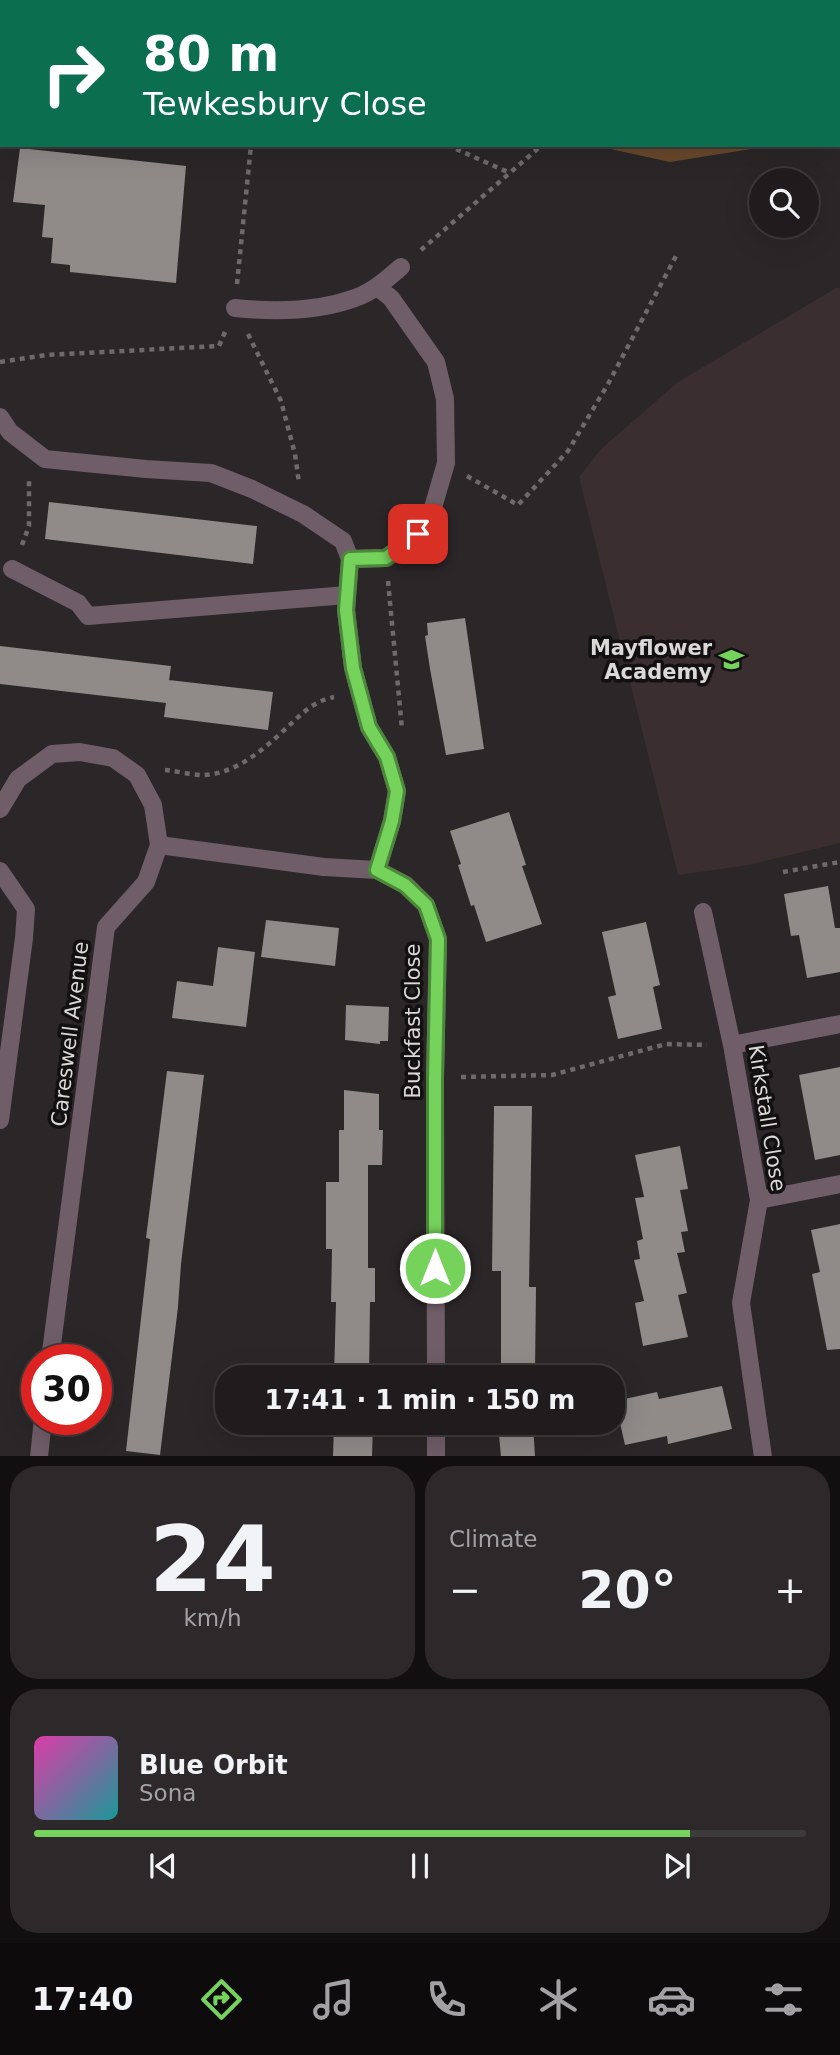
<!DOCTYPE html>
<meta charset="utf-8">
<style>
:root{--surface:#201c1d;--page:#2d292a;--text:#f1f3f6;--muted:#a2a1a4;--line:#3d3a3b;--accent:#75d25b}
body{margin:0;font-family:"DejaVu Sans",sans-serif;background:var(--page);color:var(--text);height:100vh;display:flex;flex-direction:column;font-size:26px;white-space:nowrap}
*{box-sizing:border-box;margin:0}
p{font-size:23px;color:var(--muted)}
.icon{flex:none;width:38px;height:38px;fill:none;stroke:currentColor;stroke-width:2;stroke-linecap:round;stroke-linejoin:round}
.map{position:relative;height:1456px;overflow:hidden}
.details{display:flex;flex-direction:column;gap:10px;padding:10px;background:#120f10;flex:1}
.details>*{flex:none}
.top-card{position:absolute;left:0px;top:0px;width:840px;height:147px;box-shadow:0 7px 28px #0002,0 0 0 2px var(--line);background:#0b6e4f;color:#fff;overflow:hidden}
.controls{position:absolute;left:749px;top:168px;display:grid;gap:14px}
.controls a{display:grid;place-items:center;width:70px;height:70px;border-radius:50%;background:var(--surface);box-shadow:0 7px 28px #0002,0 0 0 2px var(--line);font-size:35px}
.speed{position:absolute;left:21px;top:1344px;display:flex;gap:14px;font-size:35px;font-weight:700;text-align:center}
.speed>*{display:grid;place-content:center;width:91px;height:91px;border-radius:50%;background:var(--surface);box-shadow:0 7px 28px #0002,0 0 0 2px var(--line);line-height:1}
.speed .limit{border:10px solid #d22;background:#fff;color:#111}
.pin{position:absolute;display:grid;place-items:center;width:60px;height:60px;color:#fff;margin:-30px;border-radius:14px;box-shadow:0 4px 10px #0006}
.me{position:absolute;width:77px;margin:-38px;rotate:0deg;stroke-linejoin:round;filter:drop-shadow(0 0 5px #0008)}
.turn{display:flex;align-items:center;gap:24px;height:147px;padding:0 28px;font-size:32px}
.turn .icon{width:91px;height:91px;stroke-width:2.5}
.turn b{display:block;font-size:49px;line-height:60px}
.big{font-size:52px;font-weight:700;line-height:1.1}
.details .widget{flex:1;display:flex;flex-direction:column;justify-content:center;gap:10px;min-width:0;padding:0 24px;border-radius:28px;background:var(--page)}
.details .dial{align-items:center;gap:0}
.dial b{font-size:91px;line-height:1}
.song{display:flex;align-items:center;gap:21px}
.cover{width:84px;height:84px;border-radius:10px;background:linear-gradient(135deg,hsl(320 70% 55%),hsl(180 70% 35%))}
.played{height:7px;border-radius:4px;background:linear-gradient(90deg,var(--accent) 85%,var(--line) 85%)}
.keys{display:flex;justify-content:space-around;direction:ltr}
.heat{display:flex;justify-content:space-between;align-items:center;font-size:38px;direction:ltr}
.details .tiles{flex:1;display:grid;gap:10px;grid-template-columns:1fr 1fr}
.widget:last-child{grid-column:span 2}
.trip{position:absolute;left:215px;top:1365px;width:410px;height:70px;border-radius:28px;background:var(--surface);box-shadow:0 7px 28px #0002,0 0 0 2px var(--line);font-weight:700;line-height:70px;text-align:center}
.tab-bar{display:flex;height:112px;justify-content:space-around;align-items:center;background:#0d0b0c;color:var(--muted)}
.tab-bar .icon{width:49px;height:49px}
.tab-bar .selected{color:var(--accent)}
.tab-bar b{font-size:32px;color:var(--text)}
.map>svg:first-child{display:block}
.built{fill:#3a2e30}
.forest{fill:#68482c}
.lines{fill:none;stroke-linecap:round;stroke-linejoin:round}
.stream{stroke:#755c7e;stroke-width:10}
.building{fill:#908a89}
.path{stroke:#6e6a6b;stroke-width:4.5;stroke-dasharray:5 5;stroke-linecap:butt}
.lane{stroke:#6f5d67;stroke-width:18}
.street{stroke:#6f5d67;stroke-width:18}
.route-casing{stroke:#4c883b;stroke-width:18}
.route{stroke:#75d25b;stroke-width:12}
.labels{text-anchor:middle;stroke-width:7;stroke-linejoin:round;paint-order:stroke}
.poi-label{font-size:21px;font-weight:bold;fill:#dbd8d8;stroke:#121010;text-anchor:end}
.street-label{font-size:21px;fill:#dbd8d8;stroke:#121010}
</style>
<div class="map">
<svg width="840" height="1457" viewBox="0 0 840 1457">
<rect width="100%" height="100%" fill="#2b2627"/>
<!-- built -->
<path class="built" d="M836,288H840V843L749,865L678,875L579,477L600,450L678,382Z"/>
<!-- forest -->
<path class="forest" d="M180,0H840V114L838,115V2H184Z
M592,145H776L670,162Z"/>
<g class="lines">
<!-- stream -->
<path class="stream" d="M428,0L433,2
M606,2L616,0"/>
</g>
<!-- building -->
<path class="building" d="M20,148L186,166L176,283L70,272V265L51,263L53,238L42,237L45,205L13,202Z
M49,502L257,526L253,564L45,539Z
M465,618L484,749L446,755L430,669L425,636L428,635L427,623Z
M0,646L171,666L166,703L0,684Z
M169,680L273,692L268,730L164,717Z
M509,812L526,865L522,866L542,924L486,942L474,905L471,906L458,865L461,864L450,831Z
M828,886L835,928H840V972L807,978L799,935L791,936L784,894Z
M266,920L339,928L335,966L261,957Z
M646,922L660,985L653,987L662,1029L618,1039L608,997L616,995L602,932Z
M218,947L255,952L246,1027L172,1018L177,981L213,986Z
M346,1005L389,1007L388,1041H380V1044L345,1040Z
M840,1067V1155L815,1160L799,1075Z
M167,1071L204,1075L181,1264L178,1307L160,1455L126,1451L150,1239L146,1238Z
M344,1090L379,1094V1130H383L382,1165H368V1268H375V1302H370L369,1377H334L336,1302H331L332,1249H326V1182H339V1130H344Z
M494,1106H532L529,1287H536L535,1373H530V1377H501V1271H492Z
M680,1146L688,1189L680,1190L688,1231L681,1232L685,1252L677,1253L687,1293L678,1295L688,1337L643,1346L635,1303L644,1301L634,1260L640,1259L637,1241L643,1239L635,1198L644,1197L635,1155Z
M840,1224V1349L827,1350L812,1274L820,1272L811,1230Z
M722,1386L732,1429L668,1444L667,1436L625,1445L615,1401L657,1392L659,1399Z
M334,1423H373L372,1457H333Z
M498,1423H533L535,1457H501Z"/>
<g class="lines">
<!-- path -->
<path class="path" d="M196,0L198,2
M801,0L802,2
M290,2L291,0
M808,2L812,0
M0,97H2
M447,145L510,173
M421,250L542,145
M237,284L251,145
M248,334L281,401L295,454L299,483
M0,362L46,355L219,346L225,332
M467,476L518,505L568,451L608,384L676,256
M22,545L29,526V478
M388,581L402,729
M165,770C177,771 191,775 203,775C239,774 268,745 293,722C305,710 318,700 334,697
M783,872L840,862
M461,1077L552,1075L666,1044L707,1045"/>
<!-- lane -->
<path class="lane" d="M12,569L78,603L88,616L347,595"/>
<!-- street -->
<path class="street" d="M235,308C275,312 317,312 355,298C373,292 387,279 401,267
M0,417L10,432L45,459L146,469L211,473L252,489L303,514L343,541L350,559L346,610L353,668L369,727L387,757L397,791L392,821L377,870
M350,559L386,558L418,534L432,511L446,463L445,399L436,362L391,298L377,287
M0,809L18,779L52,754L80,752L113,758L137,775L153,805L159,845L146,882L106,927L50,1360
M159,845L324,867L377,870L406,885L426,905L438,939L435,1078L436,1377
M0,871L26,909L24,938L0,1120
M703,912L732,1045L759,1200L741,1303L763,1457
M732,1045L840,1024
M759,1200L840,1184
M436,1423V1457
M39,1457L43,1419"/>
</g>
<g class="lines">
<defs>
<path id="route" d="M418,534L386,558L350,559L346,610L353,668L369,727L387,757L397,791L392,821L377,870L405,885L426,905L438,939L435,1078V1268"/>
</defs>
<!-- route casing -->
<use href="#route" class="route-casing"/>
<!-- route -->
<use href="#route" class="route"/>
</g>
<!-- icons -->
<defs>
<symbol id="school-bare" viewBox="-9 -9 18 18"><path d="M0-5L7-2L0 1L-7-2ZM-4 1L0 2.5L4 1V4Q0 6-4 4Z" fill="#75d25b" stroke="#121010" stroke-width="2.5" paint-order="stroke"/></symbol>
</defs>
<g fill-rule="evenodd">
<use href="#school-bare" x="714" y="642" width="35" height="35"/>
</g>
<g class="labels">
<!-- poi labels -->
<g class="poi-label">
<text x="712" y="655">Mayflower<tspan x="712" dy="24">Academy</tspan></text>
</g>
<!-- street labels -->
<g class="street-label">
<text transform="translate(413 1021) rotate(-90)" y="7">Buckfast Close</text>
<text transform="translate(70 1034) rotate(-83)" y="7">Careswell Avenue</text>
<text transform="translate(767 1118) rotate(81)" y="7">Kirkstall Close</text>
</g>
</g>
</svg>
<div class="controls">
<a><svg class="icon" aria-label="search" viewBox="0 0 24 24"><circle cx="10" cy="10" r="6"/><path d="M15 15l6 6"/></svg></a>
</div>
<div class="speed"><div class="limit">30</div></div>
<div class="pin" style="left:418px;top:534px;background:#d93025"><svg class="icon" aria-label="arrive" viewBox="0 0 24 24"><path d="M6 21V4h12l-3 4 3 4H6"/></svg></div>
<svg class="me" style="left:435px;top:1268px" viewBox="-20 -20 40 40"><circle r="17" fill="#75d25b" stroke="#fff" stroke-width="3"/><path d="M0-11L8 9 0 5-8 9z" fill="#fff"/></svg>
<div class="trip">17:41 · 1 min · 150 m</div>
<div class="top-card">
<div class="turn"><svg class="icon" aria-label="right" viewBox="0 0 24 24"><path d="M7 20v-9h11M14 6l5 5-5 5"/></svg><div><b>80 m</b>Tewkesbury Close</div></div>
</div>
</div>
<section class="details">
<div class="tiles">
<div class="widget dial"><b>24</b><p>km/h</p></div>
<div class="widget"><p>Climate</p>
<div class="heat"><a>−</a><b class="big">20°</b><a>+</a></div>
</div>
<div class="widget">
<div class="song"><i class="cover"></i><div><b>Blue Orbit</b><p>Sona</p></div></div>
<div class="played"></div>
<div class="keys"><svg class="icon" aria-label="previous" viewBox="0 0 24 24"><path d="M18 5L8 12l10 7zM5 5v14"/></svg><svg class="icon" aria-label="pause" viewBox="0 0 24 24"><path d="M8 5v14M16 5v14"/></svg><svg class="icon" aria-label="next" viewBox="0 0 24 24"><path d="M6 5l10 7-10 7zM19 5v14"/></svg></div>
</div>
</div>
</section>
<nav class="tab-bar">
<b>17:40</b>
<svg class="icon selected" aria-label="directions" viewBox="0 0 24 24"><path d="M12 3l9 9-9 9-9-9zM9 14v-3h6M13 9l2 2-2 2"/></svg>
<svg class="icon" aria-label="music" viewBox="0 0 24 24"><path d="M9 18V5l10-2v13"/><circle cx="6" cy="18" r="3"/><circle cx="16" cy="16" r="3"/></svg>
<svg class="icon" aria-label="phone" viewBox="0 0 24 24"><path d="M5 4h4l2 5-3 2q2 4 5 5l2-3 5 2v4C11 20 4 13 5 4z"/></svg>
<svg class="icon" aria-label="climate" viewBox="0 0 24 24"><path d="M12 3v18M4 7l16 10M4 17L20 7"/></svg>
<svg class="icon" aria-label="car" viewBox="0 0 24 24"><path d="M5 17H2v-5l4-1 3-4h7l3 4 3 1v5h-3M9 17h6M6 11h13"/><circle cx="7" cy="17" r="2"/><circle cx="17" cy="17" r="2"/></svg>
<svg class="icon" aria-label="filters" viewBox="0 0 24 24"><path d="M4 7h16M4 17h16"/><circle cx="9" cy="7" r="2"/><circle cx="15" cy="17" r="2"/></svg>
</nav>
